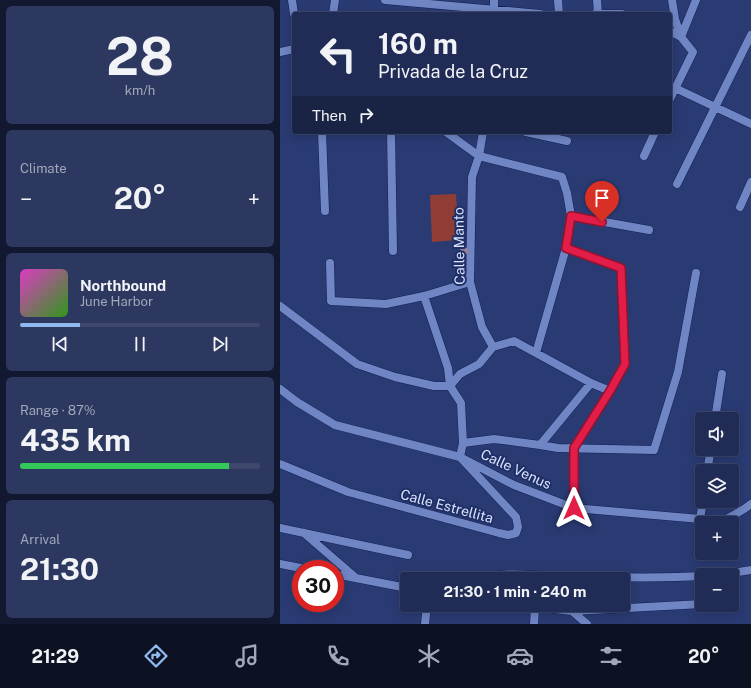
<!DOCTYPE html>
<meta charset="utf-8">
<style>
:root{--surface:#202c56;--page:#2d3860;--text:#f1f3f6;--muted:#a2a7b9;--line:#3d486c;--accent:#90b9f0}
body{margin:0;font-family:"Public Sans",sans-serif;background:var(--page);color:var(--text);height:100vh;display:flex;flex-direction:column;font-size:15px;white-space:nowrap}
*{box-sizing:border-box;margin:0}
p{font-size:13px;color:var(--muted)}
.icon{flex:none;width:22px;height:22px;fill:none;stroke:currentColor;stroke-width:2;stroke-linecap:round;stroke-linejoin:round}
.map{position:relative;flex:1;overflow:hidden}
.side{display:flex;flex-direction:column;gap:6px;padding:6px;background:#12182f;width:280px}
.side>*{flex:none}
.guide{position:absolute;left:12px;top:12px;width:380px;height:122px;border-radius:4px;box-shadow:0 2px 10px #0003,0 0 0 1px var(--line);background:#202c56;color:var(--text);overflow:hidden}
.fabs{position:absolute;left:415px;top:412px;display:grid;gap:8px}
.fabs a{display:grid;place-items:center;width:44px;height:44px;border-radius:4px;background:var(--surface);box-shadow:0 2px 10px #0003,0 0 0 1px var(--line);font-size:20px}
.speed{position:absolute;left:12px;top:560px;display:flex;gap:8px;font-size:20px;font-weight:700;text-align:center}
.speed>*{display:grid;place-content:center;width:52px;height:52px;border-radius:50%;background:var(--surface);box-shadow:0 2px 10px #0003,0 0 0 1px var(--line);line-height:1}
.speed .limit{border:6px solid #d22;background:#fff;color:#111}
.pin{position:absolute;display:grid;place-items:center;width:34px;height:34px;color:#fff;margin:-41px -17px;border-radius:50% 50% 50% 0;rotate:-45deg;box-shadow:0 0 4px #0007}
.pin .icon{rotate:45deg}
.me{position:absolute;width:44px;margin:-22px;rotate:0deg;stroke-linejoin:round;filter:drop-shadow(0 0 3px #0008)}
.turn{display:flex;align-items:center;gap:14px;height:84px;padding:0 20px;font-size:18px}
.turn .icon{width:52px;height:52px;stroke-width:2.5}
.turn b{display:block;font-size:28px;line-height:34px}
.then{display:flex;align-items:center;height:38px;padding:0 20px;background:#0003;gap:8px;font-size:15px}
.big{font-size:30px;font-weight:700;line-height:1.1}
.side .tile{flex:1;display:flex;flex-direction:column;justify-content:center;gap:6px;min-width:0;padding:0 14px;border-radius:6px;background:var(--page)}
.side .dial{align-items:center;gap:0}
.dial b{font-size:52px;line-height:1}
.song{display:flex;align-items:center;gap:12px}
.cover{width:48px;height:48px;border-radius:6px;background:linear-gradient(135deg,hsl(310 70% 55%),hsl(110 70% 35%))}
.played{height:4px;border-radius:2px;background:linear-gradient(90deg,var(--accent) 25%,var(--line) 25%)}
.keys{display:flex;justify-content:space-around;direction:ltr}
.heat{display:flex;justify-content:space-between;align-items:center;font-size:22px;direction:ltr}
.charge{height:6px;border-radius:3px;background:linear-gradient(90deg,#34c759 87%,var(--line) 0)}
.trip{position:absolute;left:120px;top:572px;width:230px;height:40px;border-radius:4px;background:var(--surface);box-shadow:0 2px 10px #0003,0 0 0 1px var(--line);font-weight:700;line-height:40px;text-align:center}
.dock{display:flex;height:64px;justify-content:space-around;align-items:center;background:#0d1222;color:var(--muted)}
.dock .icon{width:28px;height:28px}
.dock .selected{color:var(--accent)}
.dock b{font-size:18px;color:var(--text)}
main{display:flex;flex:1;min-height:0}
.map>svg:first-child{display:block}
.garden{fill:#903e35}
.lines{fill:none;stroke-linecap:round;stroke-linejoin:round}
.minor-casing{stroke:#132056;stroke-width:9}
.minor{stroke:#6f85c4;stroke-width:8}
.tree{fill:#9b8397}
.route-casing{stroke:#92132f;stroke-width:10}
.route{stroke:#e11d48;stroke-width:7}
.labels{text-anchor:middle;stroke-width:4;stroke-linejoin:round;paint-order:stroke}
.street-label{font-size:14px;fill:#d8e3fe;stroke:#203067}
</style>
<main>
<section class="side">
<div class="tile dial"><b>28</b><p>km/h</p></div>
<div class="tile"><p>Climate</p>
<div class="heat"><a>−</a><b class="big">20°</b><a>+</a></div>
</div>
<div class="tile">
<div class="song"><i class="cover"></i><div><b>Northbound</b><p>June Harbor</p></div></div>
<div class="played"></div>
<div class="keys"><svg class="icon" aria-label="previous" viewBox="0 0 24 24"><path d="M18 5L8 12l10 7zM5 5v14"/></svg><svg class="icon" aria-label="pause" viewBox="0 0 24 24"><path d="M8 5v14M16 5v14"/></svg><svg class="icon" aria-label="next" viewBox="0 0 24 24"><path d="M6 5l10 7-10 7zM19 5v14"/></svg></div>
</div>
<div class="tile"><p>Range · 87%</p><b class="big">435 km</b><div class="charge"></div></div>
<div class="tile"><p>Arrival</p><b class="big">21:30</b></div>
</section>
<div class="map">
<svg width="471" height="624" viewBox="0 0 471 624">
<rect width="100%" height="100%" fill="#2a3b73"/>
<!-- garden -->
<path class="garden" d="M176,194L179,240L152,242L150,195Z"/>
<g class="lines">
<defs>
<path id="minor" d="M12,0L14,14
M105,0L260,14
M214,0V10
M278,0L279,14
M317,0L318,14
M53,14L55,0
M315,14H342
M390,31L401,37
M401,37L416,0
M0,52L14,49
M395,88L471,124
M390,99L413,52L401,37L395,19L392,0
M42,132L45,211
M111,132L113,251
M166,132L199,156L282,177L287,193L291,216L286,248L256,353
M203,132L199,156L192,177L190,282L202,327L213,347
M246,132L287,141
M364,156L375,132
M397,184L471,35
M460,207L471,182
M291,216L369,230
M286,248L341,268L345,364L330,391L294,448V508
M50,263L51,301L106,304L144,296L190,282
M144,296L168,368L170,386
M0,306L77,364L115,377L154,386H170L181,403L183,443L180,457L236,517L238,527L236,533L228,535L219,533L68,492L0,464
M213,347L234,341L311,383L330,391
M170,386L180,374L199,364L213,347
M0,389L17,402L55,425L180,457L234,485L294,508L420,519L445,520L464,509L471,504
M435,419L442,374
M183,443L214,439L260,445L278,448L374,450L398,372L416,273
M260,445L311,383
M427,471L431,449
M420,519L423,501
M0,528L128,555
M24,533L76,578
M0,564L26,569
M55,574L127,588
M440,575L471,570
M200,579C228,571 250,576 279,576C326,577 374,579 422,576
M241,605L292,611L422,604
M288,605L292,611L307,624
M145,624L147,605
M254,624L255,607"/>
</defs>
<!-- minor casing -->
<use href="#minor" class="minor-casing"/>
<!-- minor -->
<use href="#minor" class="minor"/>
</g>
<!-- trees -->
<circle class="tree" cx="184" cy="251" r="4"/>
<g class="lines">
<defs>
<path id="route" d="M294,508V448L330,391L345,364L341,268L286,248L291,216L322,222"/>
</defs>
<!-- route casing -->
<use href="#route" class="route-casing"/>
<!-- route -->
<use href="#route" class="route"/>
</g>
<g class="labels">
<!-- street labels -->
<g class="street-label">
<text transform="translate(179 246) rotate(-91)" y="5">Calle Manto</text>
<text transform="translate(236 469) rotate(25)" y="5">Calle Venus</text>
<text transform="translate(167 506) rotate(15)" y="5">Calle Estrellita</text>
</g>
</g>
</svg>
<div class="fabs">
<a><svg class="icon" aria-label="sound" viewBox="0 0 24 24"><path d="M4 9h4l5-4v14l-5-4H4zM17 9q2 3 0 6"/></svg></a>
<a><svg class="icon" aria-label="layers" viewBox="0 0 24 24"><path d="M12 4l9 5-9 5-9-5zM3 14l9 5 9-5"/></svg></a>
<a>+</a>
<a>−</a>
</div>
<div class="speed"><div class="limit">30</div></div>
<div class="pin" style="left:322px;top:222px;background:#d93025"><svg class="icon" aria-label="arrive" viewBox="0 0 24 24"><path d="M6 21V4h12l-3 4 3 4H6"/></svg></div>
<svg class="me" style="left:294px;top:508px" viewBox="-20 -20 40 40"><path d="M0-17L14 15 0 8-14 15z" fill="#e11d48" stroke="#fff" stroke-width="4"/></svg>
<div class="trip">21:30 · 1 min · 240 m</div>
<div class="guide">
<div class="turn"><svg class="icon" aria-label="left" viewBox="0 0 24 24"><path d="M17 20v-9H6M10 6l-5 5 5 5"/></svg><div><b>160 m</b>Privada de la Cruz</div></div>
<div class="then">Then<svg class="icon" aria-label="right" viewBox="0 0 24 24"><path d="M7 20v-9h11M14 6l5 5-5 5"/></svg></div>
</div>
</div>
</main>
<nav class="dock">
<b>21:29</b>
<svg class="icon selected" aria-label="directions" viewBox="0 0 24 24"><path d="M12 3l9 9-9 9-9-9zM9 14v-3h6M13 9l2 2-2 2"/></svg>
<svg class="icon" aria-label="music" viewBox="0 0 24 24"><path d="M9 18V5l10-2v13"/><circle cx="6" cy="18" r="3"/><circle cx="16" cy="16" r="3"/></svg>
<svg class="icon" aria-label="phone" viewBox="0 0 24 24"><path d="M5 4h4l2 5-3 2q2 4 5 5l2-3 5 2v4C11 20 4 13 5 4z"/></svg>
<svg class="icon" aria-label="climate" viewBox="0 0 24 24"><path d="M12 3v18M4 7l16 10M4 17L20 7"/></svg>
<svg class="icon" aria-label="car" viewBox="0 0 24 24"><path d="M5 17H2v-5l4-1 3-4h7l3 4 3 1v5h-3M9 17h6M6 11h13"/><circle cx="7" cy="17" r="2"/><circle cx="17" cy="17" r="2"/></svg>
<svg class="icon" aria-label="filters" viewBox="0 0 24 24"><path d="M4 7h16M4 17h16"/><circle cx="9" cy="7" r="2"/><circle cx="15" cy="17" r="2"/></svg>
<b>20°</b>
</nav>
